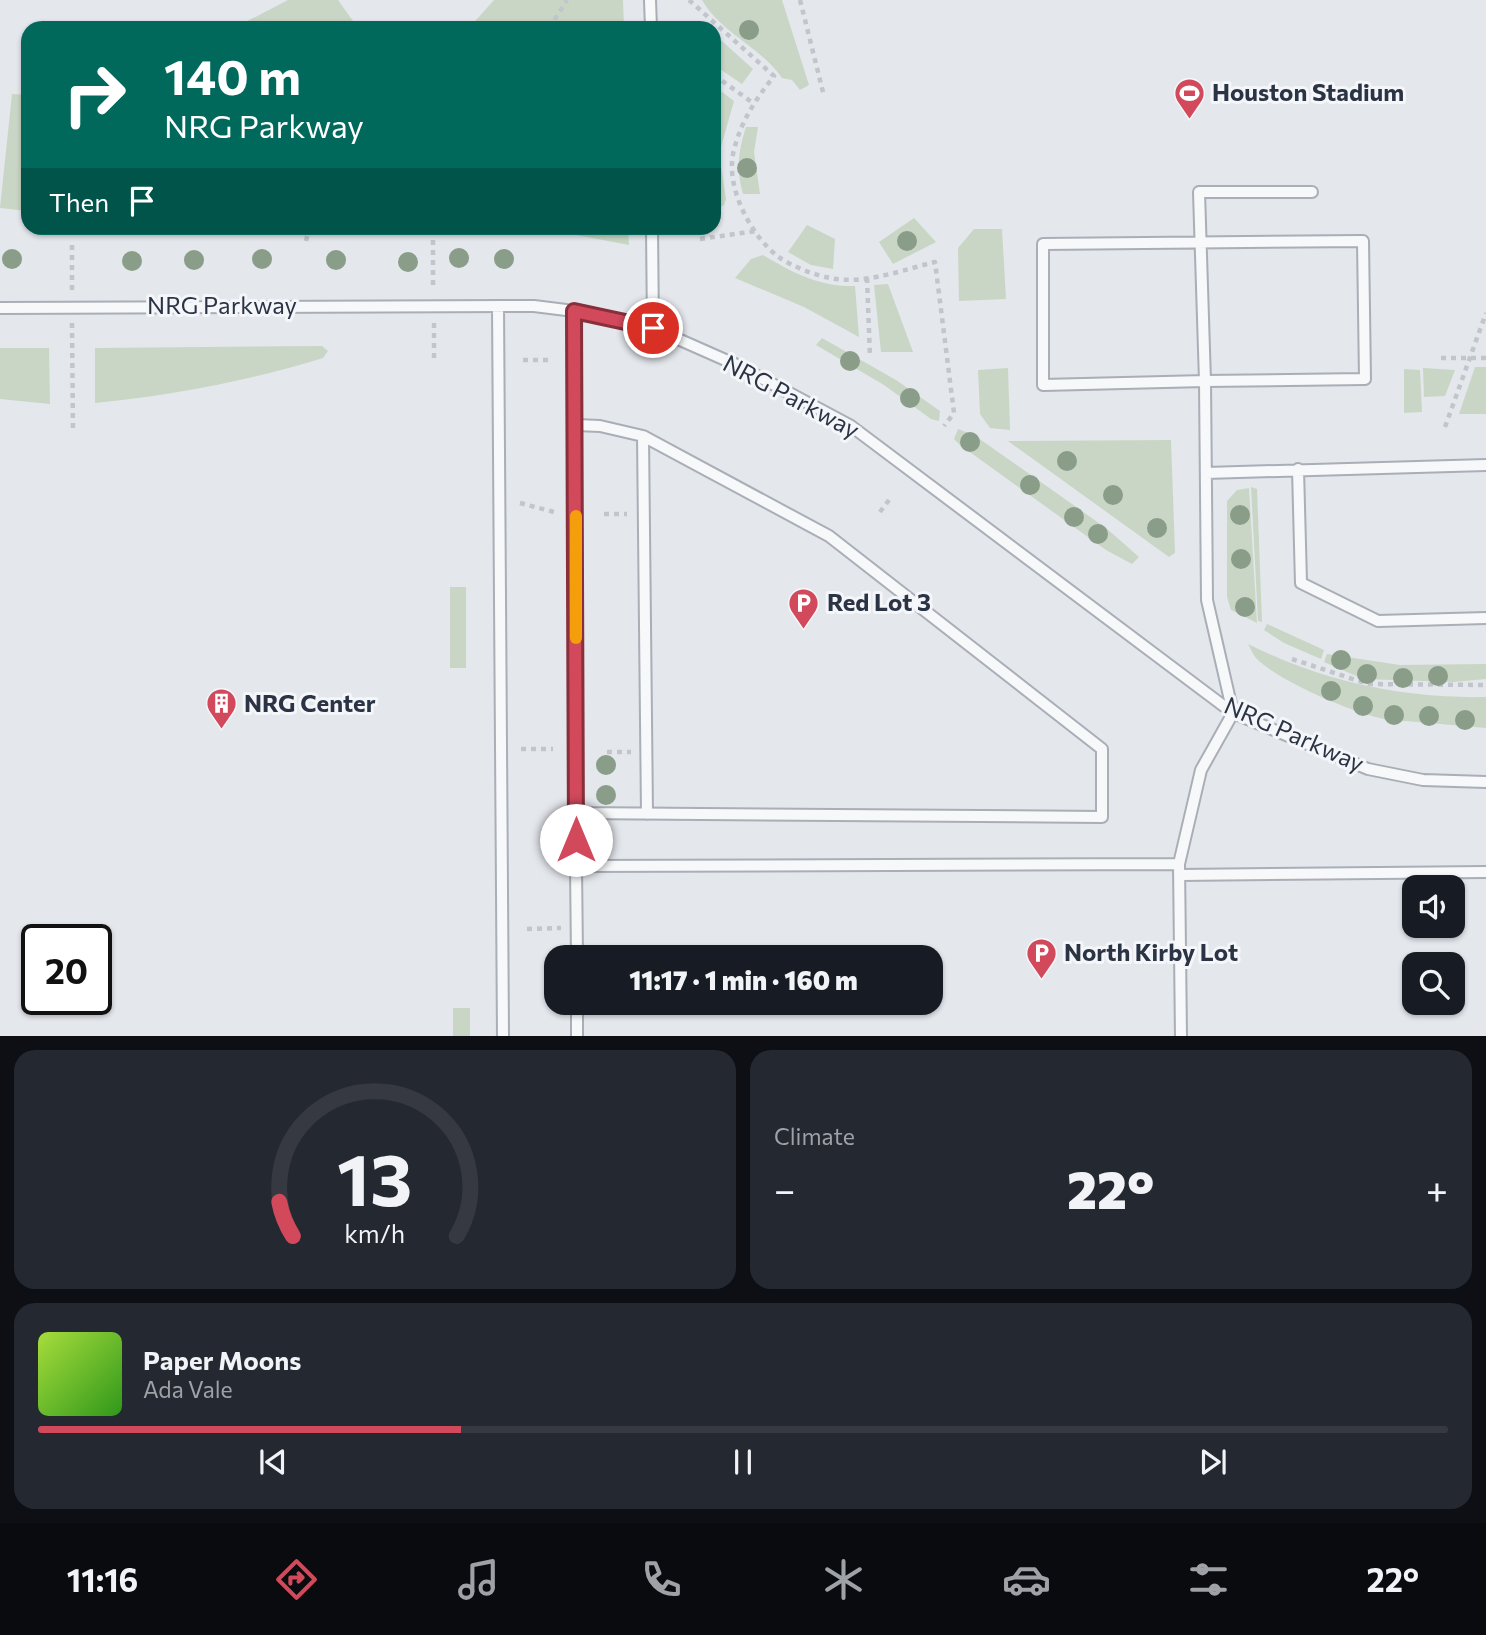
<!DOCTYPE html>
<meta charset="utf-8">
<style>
:root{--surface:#171b24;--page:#242831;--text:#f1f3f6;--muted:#9ea1a6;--line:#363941;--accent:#d1495b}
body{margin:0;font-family:Commissioner,sans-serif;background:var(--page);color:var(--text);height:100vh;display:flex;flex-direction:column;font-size:26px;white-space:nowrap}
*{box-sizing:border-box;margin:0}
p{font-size:23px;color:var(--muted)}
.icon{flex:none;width:38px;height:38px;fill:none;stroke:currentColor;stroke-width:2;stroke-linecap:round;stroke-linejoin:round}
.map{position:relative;height:1036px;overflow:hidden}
.panel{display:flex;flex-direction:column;gap:14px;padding:14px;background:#0d0f14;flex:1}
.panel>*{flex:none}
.guide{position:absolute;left:21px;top:21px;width:700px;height:214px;border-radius:21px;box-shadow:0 2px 5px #0004;background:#00695c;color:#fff;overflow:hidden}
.tools{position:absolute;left:1402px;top:875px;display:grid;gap:14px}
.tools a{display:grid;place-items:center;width:63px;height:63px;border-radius:14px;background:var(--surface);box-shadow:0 2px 5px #0004;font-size:35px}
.speed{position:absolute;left:21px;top:924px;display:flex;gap:14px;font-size:35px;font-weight:700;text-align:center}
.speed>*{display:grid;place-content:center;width:91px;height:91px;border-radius:50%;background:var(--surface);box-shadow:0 2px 5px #0004;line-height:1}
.speed .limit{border:4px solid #111;border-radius:10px;background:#fff;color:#111}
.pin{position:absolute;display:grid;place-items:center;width:60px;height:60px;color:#fff;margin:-30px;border:4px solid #fff;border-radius:50%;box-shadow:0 2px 7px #0007}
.me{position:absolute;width:77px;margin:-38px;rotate:0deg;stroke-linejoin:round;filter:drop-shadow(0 0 5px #0008)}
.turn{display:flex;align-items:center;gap:24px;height:147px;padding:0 28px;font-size:32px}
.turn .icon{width:91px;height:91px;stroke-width:2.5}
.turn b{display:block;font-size:49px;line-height:60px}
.then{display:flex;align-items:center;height:66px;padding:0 28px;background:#0003;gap:14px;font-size:26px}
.big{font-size:52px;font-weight:800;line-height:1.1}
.panel .tile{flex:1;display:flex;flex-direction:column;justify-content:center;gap:10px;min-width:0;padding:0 24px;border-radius:21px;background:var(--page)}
.panel .dial{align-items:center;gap:0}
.dial svg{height:182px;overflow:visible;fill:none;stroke:var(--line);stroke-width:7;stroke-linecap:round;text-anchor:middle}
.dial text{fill:var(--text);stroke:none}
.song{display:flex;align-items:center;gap:21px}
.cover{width:84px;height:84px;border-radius:10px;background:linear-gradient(135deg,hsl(80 70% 55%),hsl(110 70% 35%))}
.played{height:7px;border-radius:4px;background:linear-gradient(90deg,var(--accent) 30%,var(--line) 30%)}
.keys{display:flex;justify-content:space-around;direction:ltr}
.heat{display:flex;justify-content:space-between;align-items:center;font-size:38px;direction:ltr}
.panel .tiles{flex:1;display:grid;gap:14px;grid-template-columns:1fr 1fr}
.tile:last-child{grid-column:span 2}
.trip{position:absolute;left:544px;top:945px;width:399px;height:70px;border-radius:21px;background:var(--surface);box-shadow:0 2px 5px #0004;font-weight:800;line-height:70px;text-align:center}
.dock{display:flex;height:112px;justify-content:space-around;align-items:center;background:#090b0e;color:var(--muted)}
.dock .icon{width:49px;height:49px}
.dock .current{color:var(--accent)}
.dock b{font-size:32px;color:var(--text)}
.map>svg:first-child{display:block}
.green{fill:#c9d6c5}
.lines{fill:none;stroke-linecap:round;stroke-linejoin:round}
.lane-casing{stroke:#a9aeb7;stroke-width:14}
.path{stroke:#c2c5cb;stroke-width:4.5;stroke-dasharray:5 5;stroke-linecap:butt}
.lane{stroke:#f7f8fa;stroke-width:10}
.tree{fill:#899d89}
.route-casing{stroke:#882f3b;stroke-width:18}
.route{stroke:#d1495b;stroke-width:12}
.slow{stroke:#f59e0b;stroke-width:12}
.labels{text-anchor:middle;stroke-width:6;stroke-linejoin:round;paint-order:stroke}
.poi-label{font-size:24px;font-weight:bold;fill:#2b3445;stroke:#f4f6f9;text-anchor:start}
.street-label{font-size:24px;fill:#2b3445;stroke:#f4f6f9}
</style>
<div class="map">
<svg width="1486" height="1037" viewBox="0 0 1486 1037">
<rect width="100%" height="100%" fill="#e4e7ec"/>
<!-- green -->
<path class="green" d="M288,0H338L358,28H234Z
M494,0H623L624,28H469Z
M702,0H782L809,85L800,90L792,80L782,78C761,47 721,33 702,0Z
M714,34L753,69L742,84L714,65Z
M714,86L734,101L719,154L726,199L724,205L714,210Z
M12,94L28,95V211L0,208Z
M746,127H758L754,152L760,194H743C736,169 738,152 746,127Z
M914,218L936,242L893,264L879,242Z
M807,225L835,239L833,269L811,265L788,252Z
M198,228H628L629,245L566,233L520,231L200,233Z
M974,229H1002L1006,299L959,301L958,248Z
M763,255C793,273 820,287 855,286L859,337L804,307L735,278L751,259Z
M888,284L913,352H881L874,285Z
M822,338L896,380L940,411L939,421L931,419L884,385L816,345Z
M322,346L328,351L323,358C248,381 174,395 95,403V348Z
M0,348H49L50,404L0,399Z
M1475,367H1486V414H1459Z
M1008,368L1010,430L990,428L980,414L978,370Z
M1423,368L1455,370L1445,396L1424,397Z
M1404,369L1420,370L1422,412L1404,413Z
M958,429L974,435L1106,528L1139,557L1132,564L1106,550L960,445L954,439Z
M1171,440L1175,553L1169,557L1008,441Z
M1251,487L1257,489L1262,622L1258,621Z
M1249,488L1257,623L1231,610L1227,597V501L1237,490Z
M450,587H466V668H450Z
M1267,624L1324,650L1321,659L1284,643L1264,630Z
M1248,644C1322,681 1402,699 1486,697V728L1406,721C1376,725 1277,681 1256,658C1253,654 1250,648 1248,644Z
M1327,654L1400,665L1486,664V679L1453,682L1363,679L1324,662Z
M453,1008H470V1036H453Z"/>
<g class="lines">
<defs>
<path id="lane" d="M650,0L651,28
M652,228L653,328
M498,306L503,1037
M0,308L534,306L574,311L653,328L739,366L851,426L1233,713L1368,769L1423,780L1486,782
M574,311L576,866L1179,864
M576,425L600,426L643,436L829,536L1102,749V817L576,813
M643,436L647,814
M1298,469L1301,583L1378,621L1486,618
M1206,473L1486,465
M576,866L577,957
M1179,875L1486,872
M577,1003V1037
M1181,1037L1179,864L1201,770L1233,713L1207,600L1205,381L1365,379L1363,241L1043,244V385L1205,381C1203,318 1201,255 1199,192H1312"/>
</defs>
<!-- lane casing -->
<use href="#lane" class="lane-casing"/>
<!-- path -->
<path class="path" d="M689,0L774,76C756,99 741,121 734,150C724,186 751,237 780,258C794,267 814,275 830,278C864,285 902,270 935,262L954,413L944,426
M800,0L824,96
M549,28L567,0
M714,75L753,103
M700,239L756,231
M433,240V289
M306,241L309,228
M867,278L870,357
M72,290V242
M72,323L73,431
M434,323V360
M1441,358H1486
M523,360H553
M1445,427L1486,313
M520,503L554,512
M880,512L889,500
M604,514H627
M1292,659L1368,684L1486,685
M521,749H553
M607,752H631
M527,929L561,928"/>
<!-- lane -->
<use href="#lane" class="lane"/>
</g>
<!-- trees -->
<g class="tree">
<circle cx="749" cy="30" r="10"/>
<circle cx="747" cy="168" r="10"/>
<circle cx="907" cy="241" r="10"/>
<circle cx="459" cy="258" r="10"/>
<circle cx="12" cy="259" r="10"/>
<circle cx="262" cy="259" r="10"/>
<circle cx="504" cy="259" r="10"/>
<circle cx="194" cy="260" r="10"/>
<circle cx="336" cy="260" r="10"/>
<circle cx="132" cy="261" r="10"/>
<circle cx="408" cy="262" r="10"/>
<circle cx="850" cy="361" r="10"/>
<circle cx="910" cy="398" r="10"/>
<circle cx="970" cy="442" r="10"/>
<circle cx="1067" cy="461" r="10"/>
<circle cx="1030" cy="485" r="10"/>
<circle cx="1113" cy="495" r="10"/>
<circle cx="1240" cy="515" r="10"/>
<circle cx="1074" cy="517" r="10"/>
<circle cx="1157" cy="528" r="10"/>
<circle cx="1098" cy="534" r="10"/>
<circle cx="1241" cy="559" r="10"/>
<circle cx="1245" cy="607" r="10"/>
<circle cx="1341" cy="660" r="10"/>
<circle cx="1367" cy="674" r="10"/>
<circle cx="1438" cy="676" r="10"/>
<circle cx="1403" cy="678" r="10"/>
<circle cx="1331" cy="691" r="10"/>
<circle cx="1363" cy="706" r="10"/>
<circle cx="1394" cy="715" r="10"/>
<circle cx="1429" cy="716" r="10"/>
<circle cx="1465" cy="720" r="10"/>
<circle cx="606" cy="765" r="10"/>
<circle cx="606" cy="795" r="10"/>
</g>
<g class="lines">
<defs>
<path id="route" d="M576,840L574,311L653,328"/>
</defs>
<!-- route casing -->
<use href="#route" class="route-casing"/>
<!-- route -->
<use href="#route" class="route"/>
<!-- slow -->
<path class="slow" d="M576,516V638"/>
</g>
<!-- icons -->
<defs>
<symbol id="stadium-pin" viewBox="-11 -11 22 30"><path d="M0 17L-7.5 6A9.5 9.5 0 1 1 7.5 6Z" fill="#d1495b" stroke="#f4f6f9"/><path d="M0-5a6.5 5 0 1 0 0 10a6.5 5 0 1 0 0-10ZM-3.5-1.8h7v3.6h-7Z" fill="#fff"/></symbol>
<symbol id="parking-pin" viewBox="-11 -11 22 30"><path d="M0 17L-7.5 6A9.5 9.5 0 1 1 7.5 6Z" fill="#d1495b" stroke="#f4f6f9"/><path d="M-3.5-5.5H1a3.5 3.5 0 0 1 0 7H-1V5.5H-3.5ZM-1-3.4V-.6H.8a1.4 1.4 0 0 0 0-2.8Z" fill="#fff"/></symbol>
<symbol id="building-pin" viewBox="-11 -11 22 30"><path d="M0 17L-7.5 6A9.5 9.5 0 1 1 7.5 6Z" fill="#d1495b" stroke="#f4f6f9"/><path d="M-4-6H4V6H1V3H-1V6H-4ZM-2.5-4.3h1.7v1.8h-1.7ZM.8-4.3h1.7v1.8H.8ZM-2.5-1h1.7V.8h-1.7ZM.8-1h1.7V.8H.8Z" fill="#fff"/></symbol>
</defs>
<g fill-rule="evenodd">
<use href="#stadium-pin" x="1172" y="76" width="35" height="47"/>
<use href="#parking-pin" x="786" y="586" width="35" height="47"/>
<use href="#building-pin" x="204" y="686" width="35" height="47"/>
<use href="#parking-pin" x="1024" y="936" width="35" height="47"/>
</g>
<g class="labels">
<!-- poi labels -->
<g class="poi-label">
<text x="1212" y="101">Houston Stadium</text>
<text x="827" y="611">Red Lot 3</text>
<text x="244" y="712">NRG Center</text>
<text x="1064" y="961">North Kirby Lot</text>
</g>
<!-- street labels -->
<g class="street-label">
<text x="222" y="314">NRG Parkway</text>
<text transform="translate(791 397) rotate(28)" y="8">NRG Parkway</text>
<text transform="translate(1294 735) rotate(24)" y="8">NRG Parkway</text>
</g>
</g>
</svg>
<div class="tools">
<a><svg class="icon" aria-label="sound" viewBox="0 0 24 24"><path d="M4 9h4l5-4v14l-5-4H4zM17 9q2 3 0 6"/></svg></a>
<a><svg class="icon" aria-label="search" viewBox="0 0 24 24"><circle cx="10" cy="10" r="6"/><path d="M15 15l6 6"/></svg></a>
</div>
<div class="speed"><div class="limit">20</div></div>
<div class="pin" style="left:653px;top:328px;background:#d93025"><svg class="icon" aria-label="arrive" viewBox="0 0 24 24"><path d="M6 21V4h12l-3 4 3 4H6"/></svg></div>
<svg class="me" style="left:576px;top:840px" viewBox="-20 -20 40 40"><circle r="19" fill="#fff"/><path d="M0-13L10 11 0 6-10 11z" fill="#d1495b"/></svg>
<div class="trip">11:17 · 1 min · 160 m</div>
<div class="guide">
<div class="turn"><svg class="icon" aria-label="right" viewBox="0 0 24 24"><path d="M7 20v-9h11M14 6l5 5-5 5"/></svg><div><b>140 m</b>NRG Parkway</div></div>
<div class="then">Then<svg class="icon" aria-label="arrive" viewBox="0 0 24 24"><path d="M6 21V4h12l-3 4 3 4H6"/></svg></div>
</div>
</div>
<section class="panel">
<div class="tiles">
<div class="tile dial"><svg viewBox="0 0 100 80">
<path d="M14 69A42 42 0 1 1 86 69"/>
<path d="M14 69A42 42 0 0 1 8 54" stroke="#d1495b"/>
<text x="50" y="56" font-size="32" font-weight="700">13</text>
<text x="50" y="72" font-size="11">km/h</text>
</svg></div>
<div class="tile"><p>Climate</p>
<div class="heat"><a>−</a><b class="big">22°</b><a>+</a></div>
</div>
<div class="tile">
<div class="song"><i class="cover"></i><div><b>Paper Moons</b><p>Ada Vale</p></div></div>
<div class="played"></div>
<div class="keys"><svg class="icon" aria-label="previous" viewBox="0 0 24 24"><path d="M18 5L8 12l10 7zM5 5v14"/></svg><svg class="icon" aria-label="pause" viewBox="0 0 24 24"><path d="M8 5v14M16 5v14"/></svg><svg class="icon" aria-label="next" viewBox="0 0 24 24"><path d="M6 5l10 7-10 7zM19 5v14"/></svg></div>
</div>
</div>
</section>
<nav class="dock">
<b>11:16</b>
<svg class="icon current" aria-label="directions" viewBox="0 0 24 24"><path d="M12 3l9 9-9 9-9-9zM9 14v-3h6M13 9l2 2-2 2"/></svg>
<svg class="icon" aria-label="music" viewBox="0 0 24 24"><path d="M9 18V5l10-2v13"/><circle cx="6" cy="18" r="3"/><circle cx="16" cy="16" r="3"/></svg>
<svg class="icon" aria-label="phone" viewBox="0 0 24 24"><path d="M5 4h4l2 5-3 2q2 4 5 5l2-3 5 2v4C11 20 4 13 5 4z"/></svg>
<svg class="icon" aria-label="climate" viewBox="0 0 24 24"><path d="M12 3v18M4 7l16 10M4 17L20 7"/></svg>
<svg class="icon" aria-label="car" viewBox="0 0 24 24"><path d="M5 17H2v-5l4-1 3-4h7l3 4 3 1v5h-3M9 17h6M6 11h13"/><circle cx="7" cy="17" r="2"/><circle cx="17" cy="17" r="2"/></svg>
<svg class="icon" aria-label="filters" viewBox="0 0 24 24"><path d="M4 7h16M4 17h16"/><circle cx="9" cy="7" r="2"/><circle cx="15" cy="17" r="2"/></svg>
<b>22°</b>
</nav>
